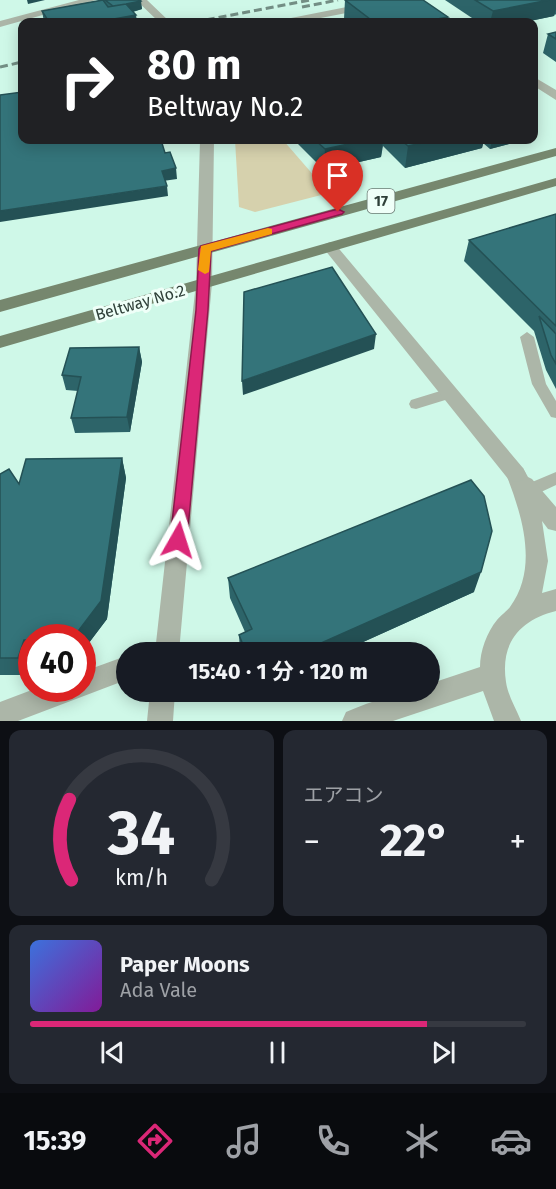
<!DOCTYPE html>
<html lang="ja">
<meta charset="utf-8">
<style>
:root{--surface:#171b24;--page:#242831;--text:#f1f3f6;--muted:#9ea1a6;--line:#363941;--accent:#db2777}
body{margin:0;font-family:"Fira Sans","Noto Sans JP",sans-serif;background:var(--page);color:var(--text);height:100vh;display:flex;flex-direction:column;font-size:22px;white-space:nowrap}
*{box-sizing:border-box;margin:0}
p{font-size:20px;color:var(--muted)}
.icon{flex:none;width:33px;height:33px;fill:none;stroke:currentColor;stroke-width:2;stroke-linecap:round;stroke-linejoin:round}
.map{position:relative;height:721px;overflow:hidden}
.sheet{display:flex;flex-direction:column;gap:9px;padding:9px;background:#0d0f14;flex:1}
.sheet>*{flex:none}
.top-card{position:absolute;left:18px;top:18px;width:520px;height:126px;border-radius:12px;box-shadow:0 3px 15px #0003;background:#202124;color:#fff;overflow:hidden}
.speed{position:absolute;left:18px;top:624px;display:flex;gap:12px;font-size:30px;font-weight:700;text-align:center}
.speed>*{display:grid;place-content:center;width:78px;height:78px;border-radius:50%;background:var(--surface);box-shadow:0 3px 15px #0003;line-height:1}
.speed .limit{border:9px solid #d22;background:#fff;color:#111}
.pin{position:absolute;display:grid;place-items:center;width:51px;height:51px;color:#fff;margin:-62px -26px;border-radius:50% 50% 50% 0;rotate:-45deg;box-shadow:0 0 6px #0007}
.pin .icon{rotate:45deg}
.me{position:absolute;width:66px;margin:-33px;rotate:6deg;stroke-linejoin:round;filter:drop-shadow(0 0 4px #0008)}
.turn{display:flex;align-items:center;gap:21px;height:126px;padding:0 30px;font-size:27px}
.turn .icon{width:78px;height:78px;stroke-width:2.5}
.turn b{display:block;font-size:42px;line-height:51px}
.big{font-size:45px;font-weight:700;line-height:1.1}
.sheet .card{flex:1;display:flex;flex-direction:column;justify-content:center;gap:9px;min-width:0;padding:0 21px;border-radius:12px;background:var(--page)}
.sheet .dial{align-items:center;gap:0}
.dial svg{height:156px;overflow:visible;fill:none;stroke:var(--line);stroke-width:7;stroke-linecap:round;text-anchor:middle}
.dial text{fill:var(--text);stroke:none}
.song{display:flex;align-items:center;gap:18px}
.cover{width:72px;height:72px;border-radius:9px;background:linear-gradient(135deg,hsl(220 70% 55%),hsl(290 70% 35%))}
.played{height:6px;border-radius:3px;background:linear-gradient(90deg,var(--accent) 80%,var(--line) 80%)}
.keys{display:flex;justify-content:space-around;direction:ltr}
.heat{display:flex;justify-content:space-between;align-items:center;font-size:33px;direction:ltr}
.sheet .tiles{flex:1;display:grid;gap:9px;grid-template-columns:1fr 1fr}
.card:last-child{grid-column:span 2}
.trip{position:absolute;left:116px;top:642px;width:324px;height:60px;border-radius:30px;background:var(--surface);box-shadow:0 3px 15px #0003;font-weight:700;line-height:60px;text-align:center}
.tabs{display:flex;height:96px;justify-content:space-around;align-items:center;background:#090b0e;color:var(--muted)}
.tabs .icon{width:42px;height:42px}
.tabs .current{color:var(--accent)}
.tabs b{font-size:27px;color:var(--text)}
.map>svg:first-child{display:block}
.green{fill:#d6d1ad}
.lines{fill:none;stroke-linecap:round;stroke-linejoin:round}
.service{fill:#acb6a8;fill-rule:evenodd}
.minor{fill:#acb6a8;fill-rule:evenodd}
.tertiary{fill:#acb6a8;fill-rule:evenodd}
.primary{fill:#76876e;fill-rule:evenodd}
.rail{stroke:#738e84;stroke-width:3;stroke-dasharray:8 4;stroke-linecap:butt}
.wall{fill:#2d6469}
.shaded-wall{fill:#245155}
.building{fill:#34747a;stroke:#245155;stroke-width:1.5}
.route{fill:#db2777;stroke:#8e194d;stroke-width:1.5}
.slow{fill:#f59e0b}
.labels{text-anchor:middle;stroke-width:6;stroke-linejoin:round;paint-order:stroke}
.shield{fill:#effff8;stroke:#697972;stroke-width:1.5}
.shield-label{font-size:15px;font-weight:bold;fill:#2f4039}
.street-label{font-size:16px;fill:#2f4039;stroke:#effff8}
</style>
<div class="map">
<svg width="556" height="721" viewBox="0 0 556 721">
<rect width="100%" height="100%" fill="#cff8e8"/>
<!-- green -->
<path class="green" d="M235,140H283L329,193L255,212L239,207Z"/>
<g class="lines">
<!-- service -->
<path class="service" d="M527,332L534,337L546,384L556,401V418L551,417L532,384L520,337Z
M450,388L455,389L457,393L455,397L416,409L411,408L409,404L411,400Z
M556,472V485L524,500L518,498L516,493L518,488Z"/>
<!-- minor -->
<path class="minor" d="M79,0H96L0,27V21Z
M516,466L523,468L528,477L532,479L556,507V531L548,529L542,521L548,561L542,593L556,589V611C520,620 500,643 506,682C508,696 516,708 521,721H494L483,691L393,721H342L346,712C374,700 399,692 429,692V684L480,667C480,651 487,632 497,620C501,615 507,611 510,607C539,568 522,515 506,474L509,468Z"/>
<!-- tertiary -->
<path class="tertiary" d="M136,0H147L170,22H159Z
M382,0H403L398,3L300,22H281L286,19Z
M534,77L556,90V100L534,86Z
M200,140H214L212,283L179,652H155L196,283Z
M330,242L335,244L523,468L526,474L523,480L516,482L509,480L325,250L322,247L325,244Z
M126,656V680L18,721H0V702L37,688H82V672Z
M150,692H175L173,721H147Z"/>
<!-- primary -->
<path class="primary" d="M556,148V156L0,312V300Z
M556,178V186L0,348V336Z"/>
<!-- rail -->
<path class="rail" d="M302,7L338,0
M195,22L310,0
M0,67L22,62"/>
</g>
<!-- wall -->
<path class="wall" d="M101,0H140L142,9L133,12L137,22H44L42,11Z
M345,0L447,20L452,22H348L344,19Z
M445,0H556V15L555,14L554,16L525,22H478Z
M556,32V62L543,53L548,34Z
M294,140H522L521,141L490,149L483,143L482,148L405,168L383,146L381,157L324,170Z
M556,214V389L546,370L534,331L464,261L469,240Z
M139,347L142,362L130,432L75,433L71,418L78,391L66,390L62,375Z
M122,458L126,478L107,619L82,652V638H32V662L27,675H0V474L19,484Z
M228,578L474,592L341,652H240L239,635L245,632L230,598Z"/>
<!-- shaded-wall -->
<path class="shaded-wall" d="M27,0H45L28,4Z
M529,0H556V9L554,16L525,22H490L493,11Z
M141,1L142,9L117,16L115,7Z
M136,15L137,22H97Z
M448,17L447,22H421Z
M367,140H383L381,157L324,170L325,149Z
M435,140H484L482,148L405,168L408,146Z
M492,140H522L521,141L490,149Z
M176,168L177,179L163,181L162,171Z
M167,186L168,196L0,222V211Z
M376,334L374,349L243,395L242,381Z
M139,347L142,362L130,432L127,417Z
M122,458L126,478L107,619L82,652V638H73Z
M481,572L474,592L341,652H301Z
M24,640L32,655V662L27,675L18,658Z"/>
<!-- building -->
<path class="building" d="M103,0L108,7L126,4L136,15L97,22H49L42,11Z
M105,0H140L141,1L126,4L113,6Z
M345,0H423L448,17L421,22H374Z
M475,0H549L493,11Z
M448,20L452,22H436Z
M556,32V39L548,34Z
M22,92V140H161L165,153L170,152L176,168L162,171L167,186L0,211V95Z
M315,140H367L325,149Z
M401,140H435L408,146Z
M556,214V326L469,240Z
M332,267L376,334L242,381L244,292Z
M539,316L556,334V364L551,355Z
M139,347L127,417L71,418L81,377L62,375L70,348Z
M122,458L101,601L73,638H32V640H24L18,658H0V474L9,469L19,484L26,459Z
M471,480L484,496L492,531L481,572L301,652H246L239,635L252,629L228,578Z"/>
<!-- route -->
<path class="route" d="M338,209L344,212L342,214L211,251L208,310L187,540L184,546L178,548L172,546L170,540L196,310L199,249L201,246Z"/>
<!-- slow -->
<path class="slow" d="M268,228L272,229V234L211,251L209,272L205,274L198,270L201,246Z"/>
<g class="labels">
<!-- shield labels -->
<rect class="shield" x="367.5" y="189" width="27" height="24" rx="4.5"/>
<g class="shield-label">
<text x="381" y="206">17</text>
</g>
<!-- street labels -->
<g class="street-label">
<text transform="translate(140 302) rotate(-16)" y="6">Beltway No.2</text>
</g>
</g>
</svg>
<div class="speed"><div class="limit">40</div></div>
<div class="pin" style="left:338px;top:212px;background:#d93025"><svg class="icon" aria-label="arrive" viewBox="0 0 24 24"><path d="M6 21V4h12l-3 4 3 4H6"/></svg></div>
<svg class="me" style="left:178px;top:540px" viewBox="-20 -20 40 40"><path d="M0-17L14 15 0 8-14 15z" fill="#db2777" stroke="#fff" stroke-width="4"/></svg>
<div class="trip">15:40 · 1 分 · 120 m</div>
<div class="top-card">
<div class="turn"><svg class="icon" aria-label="right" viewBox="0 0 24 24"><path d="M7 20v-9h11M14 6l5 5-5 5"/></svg><div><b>80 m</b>Beltway No.2</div></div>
</div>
</div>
<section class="sheet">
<div class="tiles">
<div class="card dial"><svg viewBox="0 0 100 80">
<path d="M14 69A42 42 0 1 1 86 69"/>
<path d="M14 69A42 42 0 0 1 13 28" stroke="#db2777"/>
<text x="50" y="56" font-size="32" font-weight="700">34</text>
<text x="50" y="72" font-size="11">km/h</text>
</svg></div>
<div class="card"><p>エアコン</p>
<div class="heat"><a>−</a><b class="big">22°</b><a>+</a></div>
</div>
<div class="card">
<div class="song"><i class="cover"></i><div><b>Paper Moons</b><p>Ada Vale</p></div></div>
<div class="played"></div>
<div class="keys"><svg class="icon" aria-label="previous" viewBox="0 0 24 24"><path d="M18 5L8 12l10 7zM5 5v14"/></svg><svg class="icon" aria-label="pause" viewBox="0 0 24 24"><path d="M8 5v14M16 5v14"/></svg><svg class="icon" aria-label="next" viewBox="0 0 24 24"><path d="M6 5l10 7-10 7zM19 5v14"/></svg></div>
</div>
</div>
</section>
<nav class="tabs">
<b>15:39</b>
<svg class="icon current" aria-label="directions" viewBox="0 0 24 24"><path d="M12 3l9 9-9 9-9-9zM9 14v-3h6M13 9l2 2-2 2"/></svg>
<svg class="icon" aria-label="music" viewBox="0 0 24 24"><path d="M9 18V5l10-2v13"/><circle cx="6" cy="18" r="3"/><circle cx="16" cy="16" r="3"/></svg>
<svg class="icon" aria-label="phone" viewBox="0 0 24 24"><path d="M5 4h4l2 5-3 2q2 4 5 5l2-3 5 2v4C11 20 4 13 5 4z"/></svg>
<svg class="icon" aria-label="climate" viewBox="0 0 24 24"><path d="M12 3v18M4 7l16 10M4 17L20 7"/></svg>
<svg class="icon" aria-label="car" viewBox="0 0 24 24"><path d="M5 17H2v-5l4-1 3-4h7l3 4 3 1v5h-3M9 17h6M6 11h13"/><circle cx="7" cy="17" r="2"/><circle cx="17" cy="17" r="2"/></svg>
</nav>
